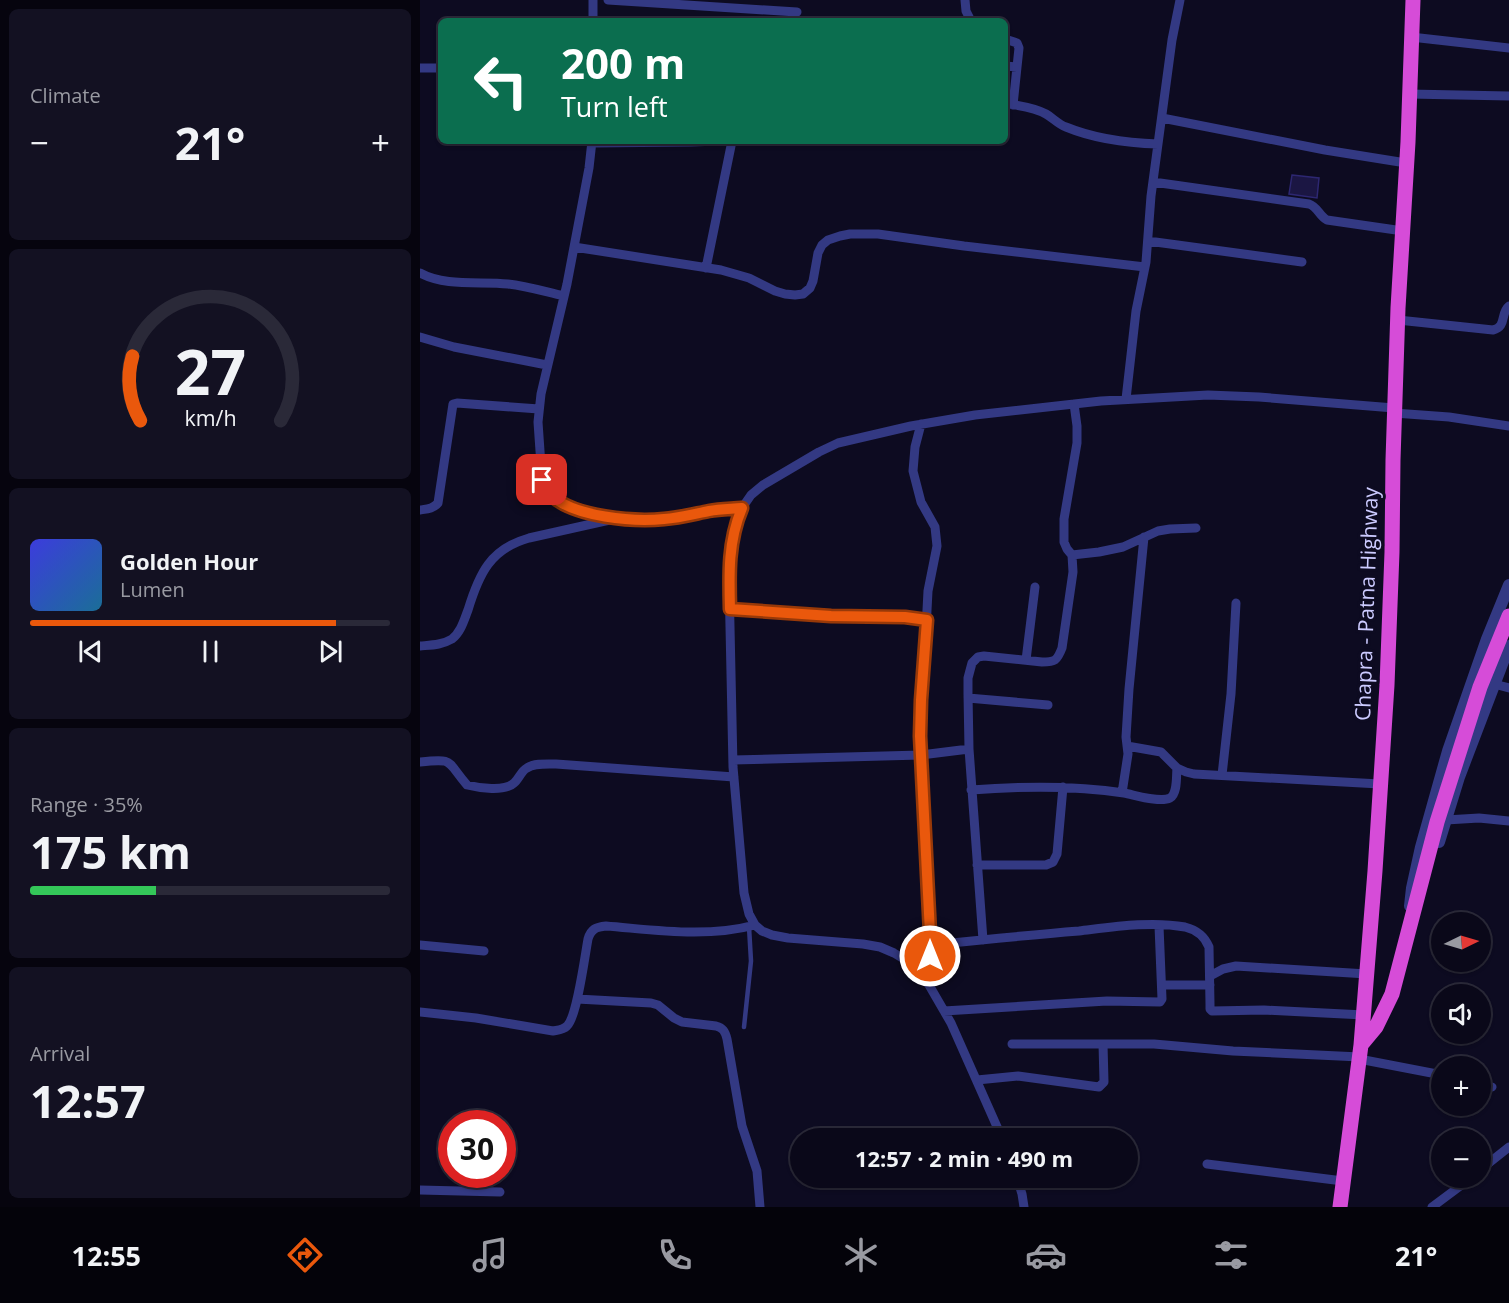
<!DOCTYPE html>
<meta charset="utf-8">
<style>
:root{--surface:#0a0819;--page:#131122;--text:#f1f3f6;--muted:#999aa2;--line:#2a2938;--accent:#ea580c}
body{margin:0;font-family:"Open Sans",sans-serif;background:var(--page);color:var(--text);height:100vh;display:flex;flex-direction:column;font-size:22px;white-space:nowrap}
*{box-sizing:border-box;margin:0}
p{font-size:20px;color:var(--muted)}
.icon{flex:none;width:33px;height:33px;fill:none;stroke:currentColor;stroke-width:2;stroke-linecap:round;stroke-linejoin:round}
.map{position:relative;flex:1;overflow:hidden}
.drawer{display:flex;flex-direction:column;gap:9px;padding:9px;background:#06040e;width:420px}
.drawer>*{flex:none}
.guide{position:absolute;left:18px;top:18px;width:570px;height:126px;border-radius:9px;box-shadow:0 2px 4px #0004,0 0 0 2px var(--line);background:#0b6e4f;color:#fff;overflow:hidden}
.needle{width:39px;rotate:85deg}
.tools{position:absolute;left:1011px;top:912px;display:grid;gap:12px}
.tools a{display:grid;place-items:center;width:60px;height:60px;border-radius:50%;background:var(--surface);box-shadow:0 2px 4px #0004,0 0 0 2px var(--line);font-size:30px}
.speed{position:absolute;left:18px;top:1110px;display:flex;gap:12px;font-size:30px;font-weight:700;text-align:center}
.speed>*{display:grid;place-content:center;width:78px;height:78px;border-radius:50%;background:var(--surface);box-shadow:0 2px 4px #0004,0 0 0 2px var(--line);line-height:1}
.speed .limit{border:9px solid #d22;background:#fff;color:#111}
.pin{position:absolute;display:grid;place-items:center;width:51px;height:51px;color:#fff;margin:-26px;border-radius:12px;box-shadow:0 3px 9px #0006}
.me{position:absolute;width:66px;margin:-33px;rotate:0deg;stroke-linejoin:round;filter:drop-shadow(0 0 4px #0008)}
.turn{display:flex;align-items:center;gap:21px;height:126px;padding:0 24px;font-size:27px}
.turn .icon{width:78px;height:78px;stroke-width:2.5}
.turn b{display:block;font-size:42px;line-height:51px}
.big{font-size:45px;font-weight:700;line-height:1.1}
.drawer .card{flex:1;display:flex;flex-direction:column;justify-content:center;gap:9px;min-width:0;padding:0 21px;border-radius:9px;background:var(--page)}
.drawer .dial{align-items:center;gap:0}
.dial svg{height:156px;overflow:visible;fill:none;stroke:var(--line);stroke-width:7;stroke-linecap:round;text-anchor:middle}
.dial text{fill:var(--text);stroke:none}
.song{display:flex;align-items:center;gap:18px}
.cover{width:72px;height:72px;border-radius:9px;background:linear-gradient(135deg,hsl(240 70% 55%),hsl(200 70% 35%))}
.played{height:6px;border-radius:3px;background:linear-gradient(90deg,var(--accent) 85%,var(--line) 85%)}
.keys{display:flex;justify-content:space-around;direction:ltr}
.heat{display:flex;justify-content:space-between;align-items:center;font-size:33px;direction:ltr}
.charge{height:9px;border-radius:4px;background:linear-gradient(90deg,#34c759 35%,var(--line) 0)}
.trip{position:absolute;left:370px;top:1128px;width:348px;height:60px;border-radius:30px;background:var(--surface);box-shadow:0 2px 4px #0004,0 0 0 2px var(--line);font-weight:700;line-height:60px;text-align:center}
.menu{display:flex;height:96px;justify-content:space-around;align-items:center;background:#04030a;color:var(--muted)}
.menu .icon{width:42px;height:42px}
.menu .selected{color:var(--accent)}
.menu b{font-size:27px;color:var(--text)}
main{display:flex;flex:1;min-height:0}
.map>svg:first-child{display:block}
.building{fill:#1b1643;stroke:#2d2771;stroke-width:1.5}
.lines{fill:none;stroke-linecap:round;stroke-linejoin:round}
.service{stroke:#333983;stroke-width:4.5}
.minor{stroke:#333983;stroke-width:9}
.tertiary{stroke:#333983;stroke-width:12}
.trunk{stroke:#d64cd8;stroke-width:15}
.route-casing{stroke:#983908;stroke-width:15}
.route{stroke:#ea580c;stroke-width:10}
.labels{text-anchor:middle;stroke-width:6;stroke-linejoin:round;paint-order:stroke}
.street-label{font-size:21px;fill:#cccbff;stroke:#0d0b21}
</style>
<main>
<section class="drawer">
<div class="card"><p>Climate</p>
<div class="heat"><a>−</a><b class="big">21°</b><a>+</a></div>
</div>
<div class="card dial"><svg viewBox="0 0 100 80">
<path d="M14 69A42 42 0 1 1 86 69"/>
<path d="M14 69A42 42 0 0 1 10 36" stroke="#ea580c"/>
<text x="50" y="56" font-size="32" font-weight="700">27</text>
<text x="50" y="72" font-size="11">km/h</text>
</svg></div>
<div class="card">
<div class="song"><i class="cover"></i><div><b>Golden Hour</b><p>Lumen</p></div></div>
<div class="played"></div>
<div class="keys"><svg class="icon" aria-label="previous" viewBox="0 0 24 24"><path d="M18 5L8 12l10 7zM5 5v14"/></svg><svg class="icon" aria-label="pause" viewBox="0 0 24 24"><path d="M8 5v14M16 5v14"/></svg><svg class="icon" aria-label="next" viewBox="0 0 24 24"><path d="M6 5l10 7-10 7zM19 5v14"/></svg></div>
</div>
<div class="card"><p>Range · 35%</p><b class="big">175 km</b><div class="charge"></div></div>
<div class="card"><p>Arrival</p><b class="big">12:57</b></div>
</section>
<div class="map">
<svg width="1089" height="1207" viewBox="0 0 1089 1207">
<rect width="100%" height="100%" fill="#0d0b21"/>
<!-- building -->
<path class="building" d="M872,175L899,178L897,198L869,194Z"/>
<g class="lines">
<!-- service -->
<path class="service" d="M324,1027L331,961L329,927"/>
<!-- minor -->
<path class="minor" d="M188,0L377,12
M545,0L546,11L551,21
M173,21V0
M991,37L1089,48
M585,39L597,43L599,48L593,105
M585,66L597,67
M0,68H21
M989,94L1089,96
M585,103C598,106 614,107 626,114C633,118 638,124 646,127C675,139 707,143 738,144
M742,118L905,150L986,163
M172,141L169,168L147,284L121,394L118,422L122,480C124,486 127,491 132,496C157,519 220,522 253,518C265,517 277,513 289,511C300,509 311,509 322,508
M171,143L271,142L299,141
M733,182L889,204C898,207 899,216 907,220L983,231
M728,241L882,262
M154,247L301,270L329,278L355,291L365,294L375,295L383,294L390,288L393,281L398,253L402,245L408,240L420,236L430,234H458L544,246L725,267
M286,268L312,141
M0,273C25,287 61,281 88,284C107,286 126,292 144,296
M978,320L1073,330C1087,327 1080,313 1089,306
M0,337L34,347L127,365
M706,399L716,311L726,262L731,196L752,40L760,0
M974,413L1029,417L1089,426
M501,424L495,447L493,471L501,502L515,527L517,546L508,591L505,648L500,717L510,933L509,985
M0,510C7,509 13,509 18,503L33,404L37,403L119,409
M652,555L679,552L703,547L738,531L750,529L776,528
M310,609L411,616L485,617L507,620
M0,646C11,645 22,645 32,639C41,632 44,620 48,610C59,574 70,549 109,538L194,519
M606,660L615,587
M1074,684L1089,688
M548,698L628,705
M707,746L741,752L757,768L766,772L774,774L960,784
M313,760L501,755L549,749
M0,762C35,758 26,761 47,785C59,788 85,792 94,783C99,779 101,771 107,768C114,763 127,764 136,764L314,777
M802,775L811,694L816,603
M551,790C603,786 653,785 704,793C715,795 740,803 750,798C758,793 756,776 757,768
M702,793L708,754L706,737L709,689L724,537
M1026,820L1059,818L1089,821
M557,865H626L633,862L637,854L643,787
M563,940L549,749L548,694V678L552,663L558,657L564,656L622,662C635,662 637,661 642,648L653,572L652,555L647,549L644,542V519L657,443V426L654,404
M0,945L64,951
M511,945C560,940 609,935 659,931C693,927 731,921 765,927C777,930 785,937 789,947L790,1004V1009L792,1011L844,1010L944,1015
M790,976L803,969L816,966L947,974
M742,985H790
M157,999L231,1003L238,1005L254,1018L262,1022L296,1026C303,1028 305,1031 307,1039L322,1126L337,1171L340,1207
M524,1011L687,1001L740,1002L742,999L739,926
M0,1012L56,1018L133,1031C138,1030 143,1030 147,1026C157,1017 165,955 168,939C171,929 176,927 186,926C236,930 286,938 335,925
M592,1044H734L813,1051L940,1057
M939,1059L1022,1075
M557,1080L598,1076L679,1087L684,1082L683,1044
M1060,1084L1072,1087
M582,1138L531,1023L509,985L492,964L474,953L460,947L443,944L368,938L352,935L342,931L335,925L329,914L324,893L313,767L309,580L311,544L315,524L322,508L331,495L343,485L399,452L418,443L491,426L555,415L681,401L788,395L839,397L974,408
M787,1164L923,1181
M1060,1170L1089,1147
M597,1178L602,1194L604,1207
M0,1190L80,1192
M1012,1207L1051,1178"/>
<!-- tertiary -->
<path class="tertiary" d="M1019,842L1039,777L1089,646
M990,906L992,888L1001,847L1028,751L1067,639L1089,585"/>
<!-- trunk -->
<path class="trunk" d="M941,1045L956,1027L972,994L1017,822L1060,687L1089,616
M920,1207L941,1045L955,871L967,685L972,552L973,460L978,308L988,142L993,0"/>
</g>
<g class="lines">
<defs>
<path id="route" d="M122,480C124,486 127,491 132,496C155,517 213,522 244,519C259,518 274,514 289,511C300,509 311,509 322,508C308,541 309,574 310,609L411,616L485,617L507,620L501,700L500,736L510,933V956"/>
</defs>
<!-- route casing -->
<use href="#route" class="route-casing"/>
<!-- route -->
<use href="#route" class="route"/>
</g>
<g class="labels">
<!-- street labels -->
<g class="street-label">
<text transform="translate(947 604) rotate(-88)" y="7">Chapra - Patna Highway</text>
</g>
</g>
</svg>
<div class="tools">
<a><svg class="needle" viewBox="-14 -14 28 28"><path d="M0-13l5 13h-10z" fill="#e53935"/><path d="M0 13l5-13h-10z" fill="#999aa2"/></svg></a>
<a><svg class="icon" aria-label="sound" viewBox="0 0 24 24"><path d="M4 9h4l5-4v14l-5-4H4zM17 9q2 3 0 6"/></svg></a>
<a>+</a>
<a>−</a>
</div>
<div class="speed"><div class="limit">30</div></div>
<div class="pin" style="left:122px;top:480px;background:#d93025"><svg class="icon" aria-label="arrive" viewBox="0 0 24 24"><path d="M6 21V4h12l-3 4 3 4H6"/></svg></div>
<svg class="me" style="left:510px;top:956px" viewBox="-20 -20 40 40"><circle r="17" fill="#ea580c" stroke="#fff" stroke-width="3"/><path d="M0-11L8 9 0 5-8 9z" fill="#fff"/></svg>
<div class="trip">12:57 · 2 min · 490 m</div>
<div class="guide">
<div class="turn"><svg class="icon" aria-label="left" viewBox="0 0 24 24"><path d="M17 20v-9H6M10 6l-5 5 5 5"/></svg><div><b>200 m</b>Turn left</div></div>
</div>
</div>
</main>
<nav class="menu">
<b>12:55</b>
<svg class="icon selected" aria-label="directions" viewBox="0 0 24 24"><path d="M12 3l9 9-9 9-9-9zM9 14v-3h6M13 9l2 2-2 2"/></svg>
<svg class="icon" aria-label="music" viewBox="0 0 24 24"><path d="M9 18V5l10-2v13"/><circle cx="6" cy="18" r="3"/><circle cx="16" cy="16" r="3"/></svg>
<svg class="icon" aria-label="phone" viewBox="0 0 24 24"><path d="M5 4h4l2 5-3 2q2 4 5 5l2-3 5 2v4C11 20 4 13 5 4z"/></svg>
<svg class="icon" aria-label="climate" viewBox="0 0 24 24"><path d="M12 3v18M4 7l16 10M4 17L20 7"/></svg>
<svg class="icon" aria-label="car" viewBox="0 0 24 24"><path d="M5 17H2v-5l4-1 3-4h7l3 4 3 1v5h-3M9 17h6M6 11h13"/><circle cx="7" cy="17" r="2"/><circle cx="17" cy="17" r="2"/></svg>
<svg class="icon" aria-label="filters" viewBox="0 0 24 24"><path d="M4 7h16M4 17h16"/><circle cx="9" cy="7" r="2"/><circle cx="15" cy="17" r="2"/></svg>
<b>21°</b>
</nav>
